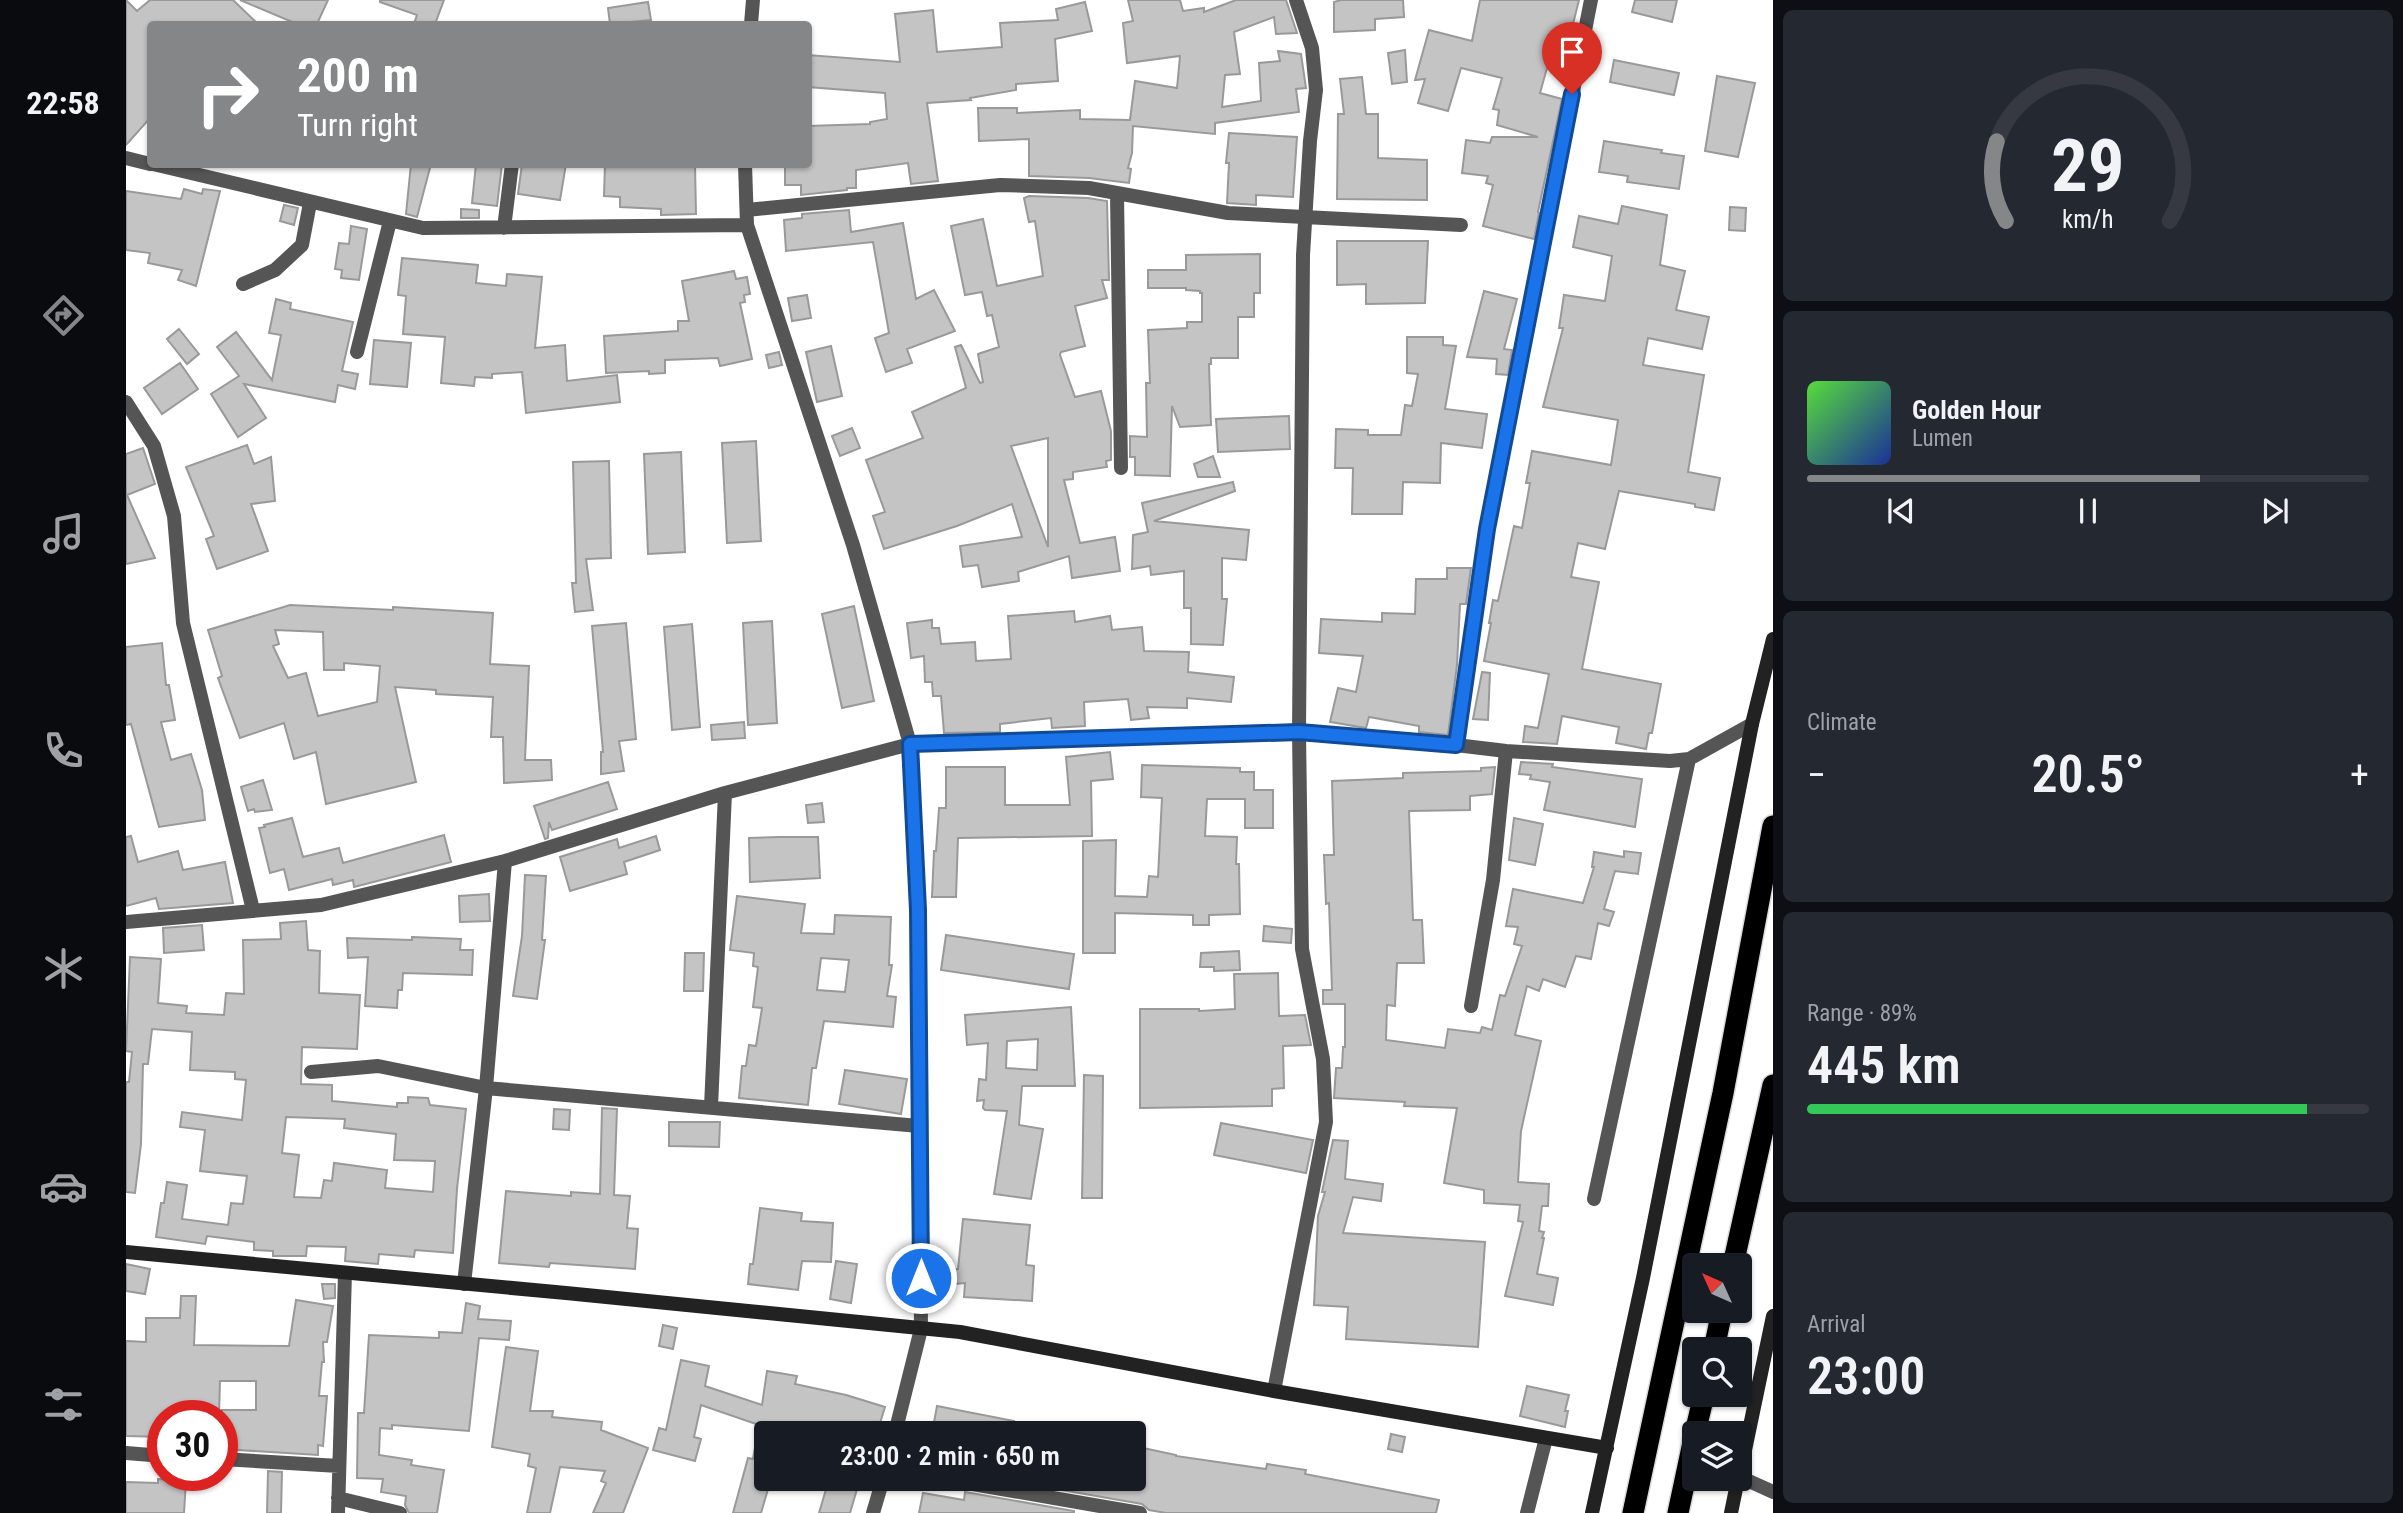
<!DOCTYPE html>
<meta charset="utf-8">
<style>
:root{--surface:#171b24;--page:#242831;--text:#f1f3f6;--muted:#9ea1a6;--line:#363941;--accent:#858687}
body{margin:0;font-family:"Roboto Condensed",sans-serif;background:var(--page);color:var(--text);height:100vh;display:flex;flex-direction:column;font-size:26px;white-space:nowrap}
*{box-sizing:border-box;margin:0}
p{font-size:23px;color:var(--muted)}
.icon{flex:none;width:38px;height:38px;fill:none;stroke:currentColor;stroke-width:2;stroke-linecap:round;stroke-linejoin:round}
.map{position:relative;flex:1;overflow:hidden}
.drawer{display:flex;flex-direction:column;gap:10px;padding:10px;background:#0d0f14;width:630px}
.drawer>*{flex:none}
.banner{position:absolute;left:21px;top:21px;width:665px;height:147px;border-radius:7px;box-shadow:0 2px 5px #0004;background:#858687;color:#fff;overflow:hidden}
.needle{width:46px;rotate:315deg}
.fabs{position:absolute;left:1556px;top:1253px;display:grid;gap:14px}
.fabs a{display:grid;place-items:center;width:70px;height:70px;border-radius:7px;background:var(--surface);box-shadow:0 2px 5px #0004;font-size:35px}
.speed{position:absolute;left:21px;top:1400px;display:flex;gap:14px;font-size:35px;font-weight:700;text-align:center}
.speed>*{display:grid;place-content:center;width:91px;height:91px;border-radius:50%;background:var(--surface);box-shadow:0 2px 5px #0004;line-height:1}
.speed .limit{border:10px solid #d22;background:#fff;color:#111}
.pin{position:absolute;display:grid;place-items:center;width:60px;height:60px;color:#fff;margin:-72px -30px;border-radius:50% 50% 50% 0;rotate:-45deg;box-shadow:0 0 7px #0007}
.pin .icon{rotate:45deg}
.me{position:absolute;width:77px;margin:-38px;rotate:0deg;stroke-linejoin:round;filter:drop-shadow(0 0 5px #0008)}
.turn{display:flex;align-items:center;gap:24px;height:147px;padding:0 35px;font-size:32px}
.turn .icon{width:91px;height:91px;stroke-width:2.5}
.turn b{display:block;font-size:49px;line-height:60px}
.big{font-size:52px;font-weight:600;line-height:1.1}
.drawer .card{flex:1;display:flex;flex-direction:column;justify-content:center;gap:10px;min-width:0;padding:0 24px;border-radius:10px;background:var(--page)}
.drawer .dial{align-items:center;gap:0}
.dial svg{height:182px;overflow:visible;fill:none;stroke:var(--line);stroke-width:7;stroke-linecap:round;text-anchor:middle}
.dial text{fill:var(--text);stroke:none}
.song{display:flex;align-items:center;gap:21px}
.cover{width:84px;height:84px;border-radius:10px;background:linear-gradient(135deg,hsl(110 70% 55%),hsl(230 70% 35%))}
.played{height:7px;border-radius:4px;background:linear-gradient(90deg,var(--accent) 70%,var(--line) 70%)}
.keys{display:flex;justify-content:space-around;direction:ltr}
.heat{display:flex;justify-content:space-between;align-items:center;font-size:38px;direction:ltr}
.charge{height:10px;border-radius:5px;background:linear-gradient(90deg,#34c759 89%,var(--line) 0)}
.trip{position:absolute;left:628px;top:1421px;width:392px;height:70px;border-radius:7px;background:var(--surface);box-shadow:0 2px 5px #0004;font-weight:600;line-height:70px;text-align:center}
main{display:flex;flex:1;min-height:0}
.tabs{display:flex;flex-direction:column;width:126px;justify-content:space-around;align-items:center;background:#090b0e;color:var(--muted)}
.tabs .icon{width:49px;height:49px}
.tabs .selected{color:var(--accent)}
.tabs b{font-size:32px;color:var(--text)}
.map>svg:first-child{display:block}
.building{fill:#c4c4c4;stroke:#999;stroke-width:2;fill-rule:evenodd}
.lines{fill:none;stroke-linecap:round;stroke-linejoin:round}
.highway-casing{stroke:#dbdbdb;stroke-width:24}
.street{stroke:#555;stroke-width:14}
.secondary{stroke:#222;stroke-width:14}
.highway{stroke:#000;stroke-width:21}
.route-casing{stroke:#114b97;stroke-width:18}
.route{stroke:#1a73e8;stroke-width:12}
</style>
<main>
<nav class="tabs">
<b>22:58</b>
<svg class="icon selected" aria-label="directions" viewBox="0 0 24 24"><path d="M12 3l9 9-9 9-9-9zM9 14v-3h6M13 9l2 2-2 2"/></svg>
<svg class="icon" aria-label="music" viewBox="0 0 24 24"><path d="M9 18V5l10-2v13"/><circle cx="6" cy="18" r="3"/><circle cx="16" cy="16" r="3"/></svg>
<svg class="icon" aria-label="phone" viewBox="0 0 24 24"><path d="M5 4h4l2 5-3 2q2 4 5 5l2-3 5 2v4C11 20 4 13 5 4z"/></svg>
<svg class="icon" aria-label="climate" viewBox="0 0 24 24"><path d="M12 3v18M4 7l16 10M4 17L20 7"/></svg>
<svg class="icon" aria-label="car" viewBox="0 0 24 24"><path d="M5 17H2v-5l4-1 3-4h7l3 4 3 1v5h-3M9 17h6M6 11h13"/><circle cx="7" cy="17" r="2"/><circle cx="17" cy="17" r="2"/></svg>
<svg class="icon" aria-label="filters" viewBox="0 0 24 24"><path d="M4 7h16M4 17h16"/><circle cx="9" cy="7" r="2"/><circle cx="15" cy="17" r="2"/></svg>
</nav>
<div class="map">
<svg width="1647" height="1513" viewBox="0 0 1647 1513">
<rect width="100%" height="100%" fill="#fff"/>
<!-- building -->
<path class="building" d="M0,0L11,11L24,0H107L132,24H24V118L0,145Z
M114,0H202L191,24H171Z
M254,0H318L309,24H288L291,15L254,2Z
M1002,0H1054L1057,11L1078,8V12L1110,0H1160L1171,33L1150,34L1148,17L1108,32L1114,74L1099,75L1096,107L1135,101L1133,63L1154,61L1152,51L1175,54L1180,88L1170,89L1173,112L1089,123V134L1007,126L1006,153L1002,168L1005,169L1003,183L963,178L903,176V139L853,141L852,108H891V113L954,110V119L1004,120L1009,81L1051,88L1054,56L1001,63L997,23L1007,21Z
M1215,0H1277L1278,17L1249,19V30L1208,32V2Z
M1354,0H1453L1440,52L1445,54L1442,68L1423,61L1414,93L1436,99L1412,212L1413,213L1408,239L1357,226L1367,185L1360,183L1362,176L1336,173L1340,140L1364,143L1366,137H1412L1371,125L1373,110L1367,109L1376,78L1335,68L1322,111L1292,103L1299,79L1289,80L1303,30L1346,41Z
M1509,0H1551L1546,22L1506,12Z
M522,2L525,20L484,24L482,8Z
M959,2L966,31L929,39L932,81L890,84V90L844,98L845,100L801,103L812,181L785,184L782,163L730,170V188H721V190L675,195V185H659V166H682V126L744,124V122L761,119L759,93L682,87V55L774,62L769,14L807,10L811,52L876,47L874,23L932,20L930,9Z
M1279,50L1281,82L1266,84L1262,53Z
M1488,60L1553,73L1548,95L1484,82Z
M1591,76L1629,83L1612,157L1579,151Z
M1236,77L1240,114H1252V158L1301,160V200L1211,199L1212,114H1218L1214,79Z
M1103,133L1171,137L1167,197L1130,195V205L1101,203L1103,163H1100Z
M1478,141L1536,150L1535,153L1558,156L1553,189L1501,182L1502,176L1473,172Z
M285,164H305L291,217L280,214Z
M350,164H376L371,206L346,203Z
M396,164H440L434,200L392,194Z
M479,164H569L570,214L535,215V209L494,207V197L478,196Z
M58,189L76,194L77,189L94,191L70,286L52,280L56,270L22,263L24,253L0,250V191L55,199Z
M903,196L962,198L981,201L983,280H976L981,298L949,306L959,346L935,352L934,355L949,397L975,391L985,431V460L980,461L981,467L947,472V479L938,480L954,543L989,537L994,571L946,578L943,556L892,572L893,581L856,587L852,565L837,567L834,546L896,537L886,504L831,526L758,549L747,516L759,512L740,460L797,438L786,412L840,388L829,347L835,345L854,383L857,382L852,354L873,347L866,315L861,316L856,292L839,295L825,226L857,219L871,286L917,276L909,221L903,222L898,198ZM922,438V547L885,446Z
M158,205L172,208L168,225L154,221Z
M1496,206L1541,215L1534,265L1559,271L1550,310L1583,317L1576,349L1522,338L1517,365L1578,375L1562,472L1594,478L1588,510L1569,507V504L1493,491L1479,549L1452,543L1445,577L1473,582L1456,669L1535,684L1526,733H1523L1520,749L1490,743L1493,727L1436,716L1431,744L1397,742L1399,726L1412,728L1423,674L1358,661L1365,623H1363L1367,600L1372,601L1388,526L1396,528L1404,483H1400L1406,451L1485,465L1492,420L1417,407L1437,328H1433L1438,295L1479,301L1486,256L1447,247L1453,216L1492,224Z
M1604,207L1620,208L1619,231L1603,230Z
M335,209L353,210V218H335Z
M723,210L725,232L777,223L790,299L808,290L829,331L781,349L786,363L760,372L749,338L763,333L747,242L660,251L658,220L676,218V214Z
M225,226L241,229L233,280L215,278L216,270L209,269L213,243L223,244Z
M1211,241H1302L1299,303L1240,304V284L1211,285Z
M1134,254V293H1128V317H1112V358H1085V364H1083L1085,425L1054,427L1046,406L1044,476L1009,475V457H1004V436L1021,437L1020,383H1024L1022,330L1061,328V322H1076V293H1074V291L1060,290V288H1022V270H1060V255Z
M276,258L352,265L350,283L380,286L381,274L416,277L409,348L439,345L441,381L491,375L494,402L400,413L396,372L366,374V378L349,377L348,386L315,383L319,337L277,334L280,296L272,295Z
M608,271L610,279L621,277L624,294L618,295L619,302L614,303L626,359L594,366L592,358L539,360V373L523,374V371L480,373L478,336L552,331V321H563L556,281Z
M1358,291L1391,299L1378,349L1386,350L1382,375L1370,374L1371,359L1341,357Z
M681,295L685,318L666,321L662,298Z
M150,299L165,303L164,309L227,322L216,371L232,374L229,389L212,385L209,402L118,384L140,418L112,437L85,394L113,376L91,347L110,332L146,380L155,335L143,333Z
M53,329L73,354L61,364L41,339Z
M1281,337H1317V345L1330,346L1319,409L1361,414L1356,448L1315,443L1314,483L1277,482L1276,514H1226L1227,468H1209L1210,429L1242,430V435H1275L1279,405L1286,406L1292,374L1281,373Z
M248,340L285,343L281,387L244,384Z
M705,346L716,396L691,402L680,352Z
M653,352L656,365L643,368L640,355Z
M54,363L72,389L36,414L18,388Z
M1163,416L1164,449L1092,452L1090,419Z
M726,428L734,448L714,456L706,436Z
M630,441L635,541L601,543L596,443Z
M121,445L128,464L145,457L149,501L125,504L142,551L91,569L80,539L88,536L60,467Z
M17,448L29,484L1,495L29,558L0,564V454Z
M555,452L559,552L522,554L518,454Z
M1087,456L1094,477H1072L1068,464Z
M483,461L485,558L460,559L467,610L449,612L446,583H450L447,462Z
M1107,482L1109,491L1028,521L1123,530L1120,560L1096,558V599H1101L1097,645L1065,644V608H1058V571L1025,575L1024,566L1006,569L1007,535L1022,532L1016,503Z
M1321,568H1345L1340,604H1334L1331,665L1322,735L1293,732V726L1243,717L1240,728L1204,722L1212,688L1230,692L1237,656L1193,653L1195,619L1256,622V613L1289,614L1290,579H1321Z
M164,605L267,610V607L367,613L364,664L403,666L399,760H425L426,780L378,783L377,737H365L367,697L310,694V690L269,687L290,782L200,804L190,752L168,759L158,723L114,738L92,678L96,676L82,630ZM149,630L197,632L198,670H218V663L254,666L251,702L192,716L180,673L162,678L147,646L153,644Z
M728,606L748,701L716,708L696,614Z
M948,611L949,622L984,616L986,630L1016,627L1018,651L1063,652L1062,672L1108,677L1105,702L1061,698V708L1021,707L1023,718L1005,720L1002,699L958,702L959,726L926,728L925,718L874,724V732L818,733L815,696H807L806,682H799L798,656L785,658L781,623L806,620V628H813L815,644L849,642L850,661L885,659L882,616Z
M646,621L651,723L622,725L617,623Z
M500,623L510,739L493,741L498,771L475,774V752H477L466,626Z
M566,624L574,727L546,730L538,627Z
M36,643L40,685H43L49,720L35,722L45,760L65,754L76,790L79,820L33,827L5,724L0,725V647Z
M1356,672L1364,673L1362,720L1347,719Z
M618,722L619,738L586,740L585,725Z
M984,752L987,779L965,781L966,836L832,838L830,897H806L808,851H810L813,808H820V767H879V805H944L940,757Z
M1395,762L1427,764L1426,767L1516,779L1509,827L1418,810L1424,782L1404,779L1405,775L1393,774Z
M1016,765L1114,768V772H1128V790H1147V828H1119V799H1081L1079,836L1111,837L1110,864H1113L1114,914L1083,915V925H1067V915L989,913V953H957V841L990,840L989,896L1021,897L1023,876L1032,877L1036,798L1015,797Z
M1369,767L1366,794L1344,796V810L1283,811L1287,920H1296L1298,963H1271L1269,1006L1261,1005L1260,1040L1319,1048L1322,1029L1354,1033L1356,1027L1366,1030L1374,995L1379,996L1396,946L1388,944L1392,927L1380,926L1387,889L1457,903L1468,867H1466L1468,852L1498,857V851L1515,853L1512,874L1489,871L1478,909L1488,912L1483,926L1472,923L1465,959L1450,956L1439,987L1417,979L1413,991L1401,986L1389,1035L1415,1041L1395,1131L1392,1182L1423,1184L1422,1206H1416L1413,1231L1418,1232L1416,1238H1418L1411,1274L1432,1278L1427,1305L1379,1296L1397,1222L1392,1221L1394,1205L1358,1203V1190L1318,1183L1331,1108L1278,1106L1279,1102L1208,1098L1210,1068H1216L1217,1047H1219V1004H1197V990H1206L1203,903L1200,904L1198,855H1208L1206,781L1277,778V773L1355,771V768Z
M137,780L146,810L129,812L128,809L122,811L115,787Z
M482,782L491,809L426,830L423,822L422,838L419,839L408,806Z
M696,803L698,822L682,823L680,805Z
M166,818L177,857L213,848L217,863L318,835L325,862L228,887L227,880L207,885L206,879L163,890L158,869L144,873L133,828L139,827L138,825Z
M1388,818L1417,824L1409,865L1383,860Z
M5,836L12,862L52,851L57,870L99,862L107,903L33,909L30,898L0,906V837Z
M530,836L534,850L498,862L501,874L444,891L434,857L491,839L493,848Z
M653,837H692L694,878L624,882L623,838Z
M399,875L420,876L416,940H419L411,999L387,996L396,936Z
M363,894L364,921L334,922L333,896Z
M611,896L679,904L675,933L708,934L709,915L765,917L763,965H766L761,996L770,997L767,1027L698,1021L690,1068H686L682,1105L613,1098L616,1066H620L623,1045L630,1046L636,1008L627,1007L632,967L627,966L628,953L604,950ZM695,958L723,960L719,992L691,990Z
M180,921L182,950L194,951L193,993L234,995L231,1049L176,1047L175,1084L206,1085V1101L271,1107V1103H282V1097L302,1098L304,1105L340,1109L331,1189L327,1253L289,1250L288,1257L253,1254L252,1264L219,1261L220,1247L181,1246L180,1256H147V1251L128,1250V1242L81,1236L79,1244L30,1237L35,1203H38L41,1182L61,1185L56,1219L102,1225L105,1203L117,1204L121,1176L74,1171L79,1130L54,1127L56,1112L116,1120L120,1080L109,1079V1072L64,1070L66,1032L26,1029L22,1064H17L15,1144L9,1193L0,1192V1082H3L6,1052L0,1051L4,957L35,959L32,1003L61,1006L60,1013L98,1015L100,993L118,994L117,940L155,939L154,923ZM160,1117L219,1119L218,1128L270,1134L268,1160L309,1161L307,1192L259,1188L261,1170L208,1163L206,1181L198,1180L195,1198L168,1197L173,1155L156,1153Z
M76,925L78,950L38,953L37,928Z
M1138,926L1166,929L1165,943L1137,941Z
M820,935L948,954L943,989L815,970Z
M286,937L335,939L334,950H347L346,975L277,973L276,990H272L271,1008L239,1006L242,957L222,958L221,938L286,940Z
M1113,951L1114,970L1088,971V967H1074L1075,953Z
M559,953H578L577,991H558Z
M1152,973L1153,1016L1179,1015L1185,1045L1157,1046L1158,1088L1146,1089V1106L1014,1108V1009H1073V1011L1109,1009L1108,974Z
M945,1007L949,1086H896L893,1125L917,1129L905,1199L868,1194L881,1111L859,1110L857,1108L858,1100L851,1101L853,1079L860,1080L862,1043L841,1045L839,1015ZM912,1039L911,1070L880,1068L881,1041Z
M719,1070L781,1079L775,1114L713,1104Z
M958,1075L977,1076L976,1198H956Z
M476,1108L491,1109L488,1195L504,1196L501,1228L512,1229L509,1269L424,1263L423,1267L373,1263L380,1191L445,1196V1192L474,1194Z
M428,1109L444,1110L443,1130L427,1129Z
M543,1122H594L593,1147L543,1146Z
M1095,1123L1187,1140L1180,1173L1088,1155Z
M1207,1140L1222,1141L1219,1179L1257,1184L1255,1201L1227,1197L1217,1233L1359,1242L1352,1347L1220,1339L1222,1307L1188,1305L1192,1216L1199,1192H1196Z
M634,1208L676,1213L675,1221L707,1223L705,1262L676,1261L672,1290L622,1284L624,1264H627Z
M837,1219L904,1225L900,1265L908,1266L906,1301L838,1297L839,1283L818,1285L817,1270L832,1269Z
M710,1261L731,1264L725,1303L704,1299Z
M0,1264L24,1269L19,1294L0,1291Z
M196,1284H209V1298L198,1299Z
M55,1296H70L68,1345L163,1346L170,1300L207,1306L201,1342H197L198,1362H196L193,1396H201L197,1446L192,1445V1455L96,1449V1410H130V1381H94L93,1414L37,1416V1437L0,1436V1341L20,1342V1318H54Z
M340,1303L354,1306L352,1319L385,1321L383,1340L353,1338L343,1431L266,1425V1429L254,1428L253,1455L286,1460L285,1465L318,1470L311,1513H283L279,1505L280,1496L255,1492L257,1479L231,1478L232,1413H238L243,1335L313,1338V1332L336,1333Z
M537,1325L551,1328L547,1349L533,1346Z
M380,1347L412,1351L404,1411H427L426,1417L476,1422L475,1430L522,1448L497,1513H467L480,1483L475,1481L479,1471L434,1467L424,1513H401L410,1468L402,1466L404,1454L366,1447Z
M555,1360L583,1366L579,1386L636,1405L641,1371L671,1376L669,1384L720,1395L759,1407L751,1433H640V1479H645L635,1513H607L622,1458L627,1459L633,1425L575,1405L568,1437L575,1439L569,1461L527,1450L533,1428L540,1430Z
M1401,1386L1443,1395L1439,1411H1442L1439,1427L1394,1416Z
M811,1406L888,1421L886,1433H806Z
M1265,1434L1279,1437L1276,1452L1262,1449Z
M1008,1446L1050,1455V1456L1140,1469L1141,1464L1180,1470L1179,1474L1313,1500L1310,1513H1040L1023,1510L1016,1504L873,1479H1008Z
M142,1471L156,1472L155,1513H141Z
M32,1479L60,1481L58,1513H0V1482L32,1483Z
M703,1479H734L724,1513H693Z
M839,1492L948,1511V1513H793L797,1493L838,1500Z"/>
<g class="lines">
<defs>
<path id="highway" d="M1607,1265L1647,1085
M1588,1349L1596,1311
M1569,1433L1578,1395
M1507,1513L1597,1093L1647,826
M1552,1513L1568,1438"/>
</defs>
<!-- highway casing -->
<use href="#highway" class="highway-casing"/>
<!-- street -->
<path class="street" d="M625,24L627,0
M0,158L24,164
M27,164L297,228L621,225
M619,164L621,225L727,545L784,744L792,910L795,1329L769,1433
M991,194L995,468
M621,210L874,185L963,188L1102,213L1335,225
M378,228L386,164
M117,284L149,270L176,245L184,203
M231,352L264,221
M0,402L28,446L48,516L57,623L127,910
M1330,745L1361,529L1465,0
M0,922L195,905L379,861L599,793L784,744L1173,732L1330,745L1380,751L1544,761L1563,759L1626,724
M1345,1006L1367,880L1380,751
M185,1072L252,1066L360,1088L793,1126
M585,1107L599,793
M1468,1199L1563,759
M338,1284L360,1088L379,861
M1148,1391L1200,1122L1197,1059L1176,949L1173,732L1177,255L1184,141L1190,90L1186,48L1170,0
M0,1453L37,1456
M96,1459L213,1466
M1614,1477L1647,1492
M818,1479L1014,1513
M212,1498L274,1513
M212,1513L219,1273
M747,1513L757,1479
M1401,1513L1420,1438"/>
<!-- secondary -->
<path class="secondary" d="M0,1252L440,1293L834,1332L1148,1391L1481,1448
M1614,1474L1647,1316
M1466,1513L1517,1278L1626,724L1647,639
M1605,1513L1612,1479"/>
<!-- highway -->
<use href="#highway" class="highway"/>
</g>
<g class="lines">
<defs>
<path id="route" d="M795,1278L792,910L784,744L1173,732L1330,745L1361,529L1446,94"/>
</defs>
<!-- route casing -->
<use href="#route" class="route-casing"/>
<!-- route -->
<use href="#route" class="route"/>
</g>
</svg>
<div class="fabs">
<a><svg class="needle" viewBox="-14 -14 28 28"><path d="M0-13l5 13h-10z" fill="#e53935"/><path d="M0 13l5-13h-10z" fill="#9ea1a6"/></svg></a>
<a><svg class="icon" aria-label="search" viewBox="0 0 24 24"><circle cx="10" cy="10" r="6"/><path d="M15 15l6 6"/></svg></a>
<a><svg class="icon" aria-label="layers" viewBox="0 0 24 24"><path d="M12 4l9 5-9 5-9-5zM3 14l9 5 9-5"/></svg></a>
</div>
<div class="speed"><div class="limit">30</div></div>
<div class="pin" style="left:1446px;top:94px;background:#d93025"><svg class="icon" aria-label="arrive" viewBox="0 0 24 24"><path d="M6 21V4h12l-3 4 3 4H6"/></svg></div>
<svg class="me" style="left:795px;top:1278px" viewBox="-20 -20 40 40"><circle r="17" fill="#1a73e8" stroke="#fff" stroke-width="3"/><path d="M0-11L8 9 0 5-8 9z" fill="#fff"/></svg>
<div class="trip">23:00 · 2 min · 650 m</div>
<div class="banner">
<div class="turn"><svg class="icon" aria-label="right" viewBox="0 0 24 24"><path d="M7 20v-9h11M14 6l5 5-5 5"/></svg><div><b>200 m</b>Turn right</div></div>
</div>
</div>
<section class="drawer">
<div class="card dial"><svg viewBox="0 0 100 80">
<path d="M14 69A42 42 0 1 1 86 69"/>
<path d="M14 69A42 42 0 0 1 10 34" stroke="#858687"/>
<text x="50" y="56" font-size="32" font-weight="700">29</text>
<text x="50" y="72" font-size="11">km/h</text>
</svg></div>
<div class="card">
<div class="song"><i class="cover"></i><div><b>Golden Hour</b><p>Lumen</p></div></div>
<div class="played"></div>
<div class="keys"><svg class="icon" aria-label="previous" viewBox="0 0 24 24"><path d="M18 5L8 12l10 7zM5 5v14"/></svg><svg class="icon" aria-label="pause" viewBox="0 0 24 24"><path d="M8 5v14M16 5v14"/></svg><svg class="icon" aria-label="next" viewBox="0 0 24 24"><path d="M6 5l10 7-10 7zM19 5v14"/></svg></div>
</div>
<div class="card"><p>Climate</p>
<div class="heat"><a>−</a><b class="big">20.5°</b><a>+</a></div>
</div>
<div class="card"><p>Range · 89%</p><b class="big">445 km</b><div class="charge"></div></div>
<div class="card"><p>Arrival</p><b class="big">23:00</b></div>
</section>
</main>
